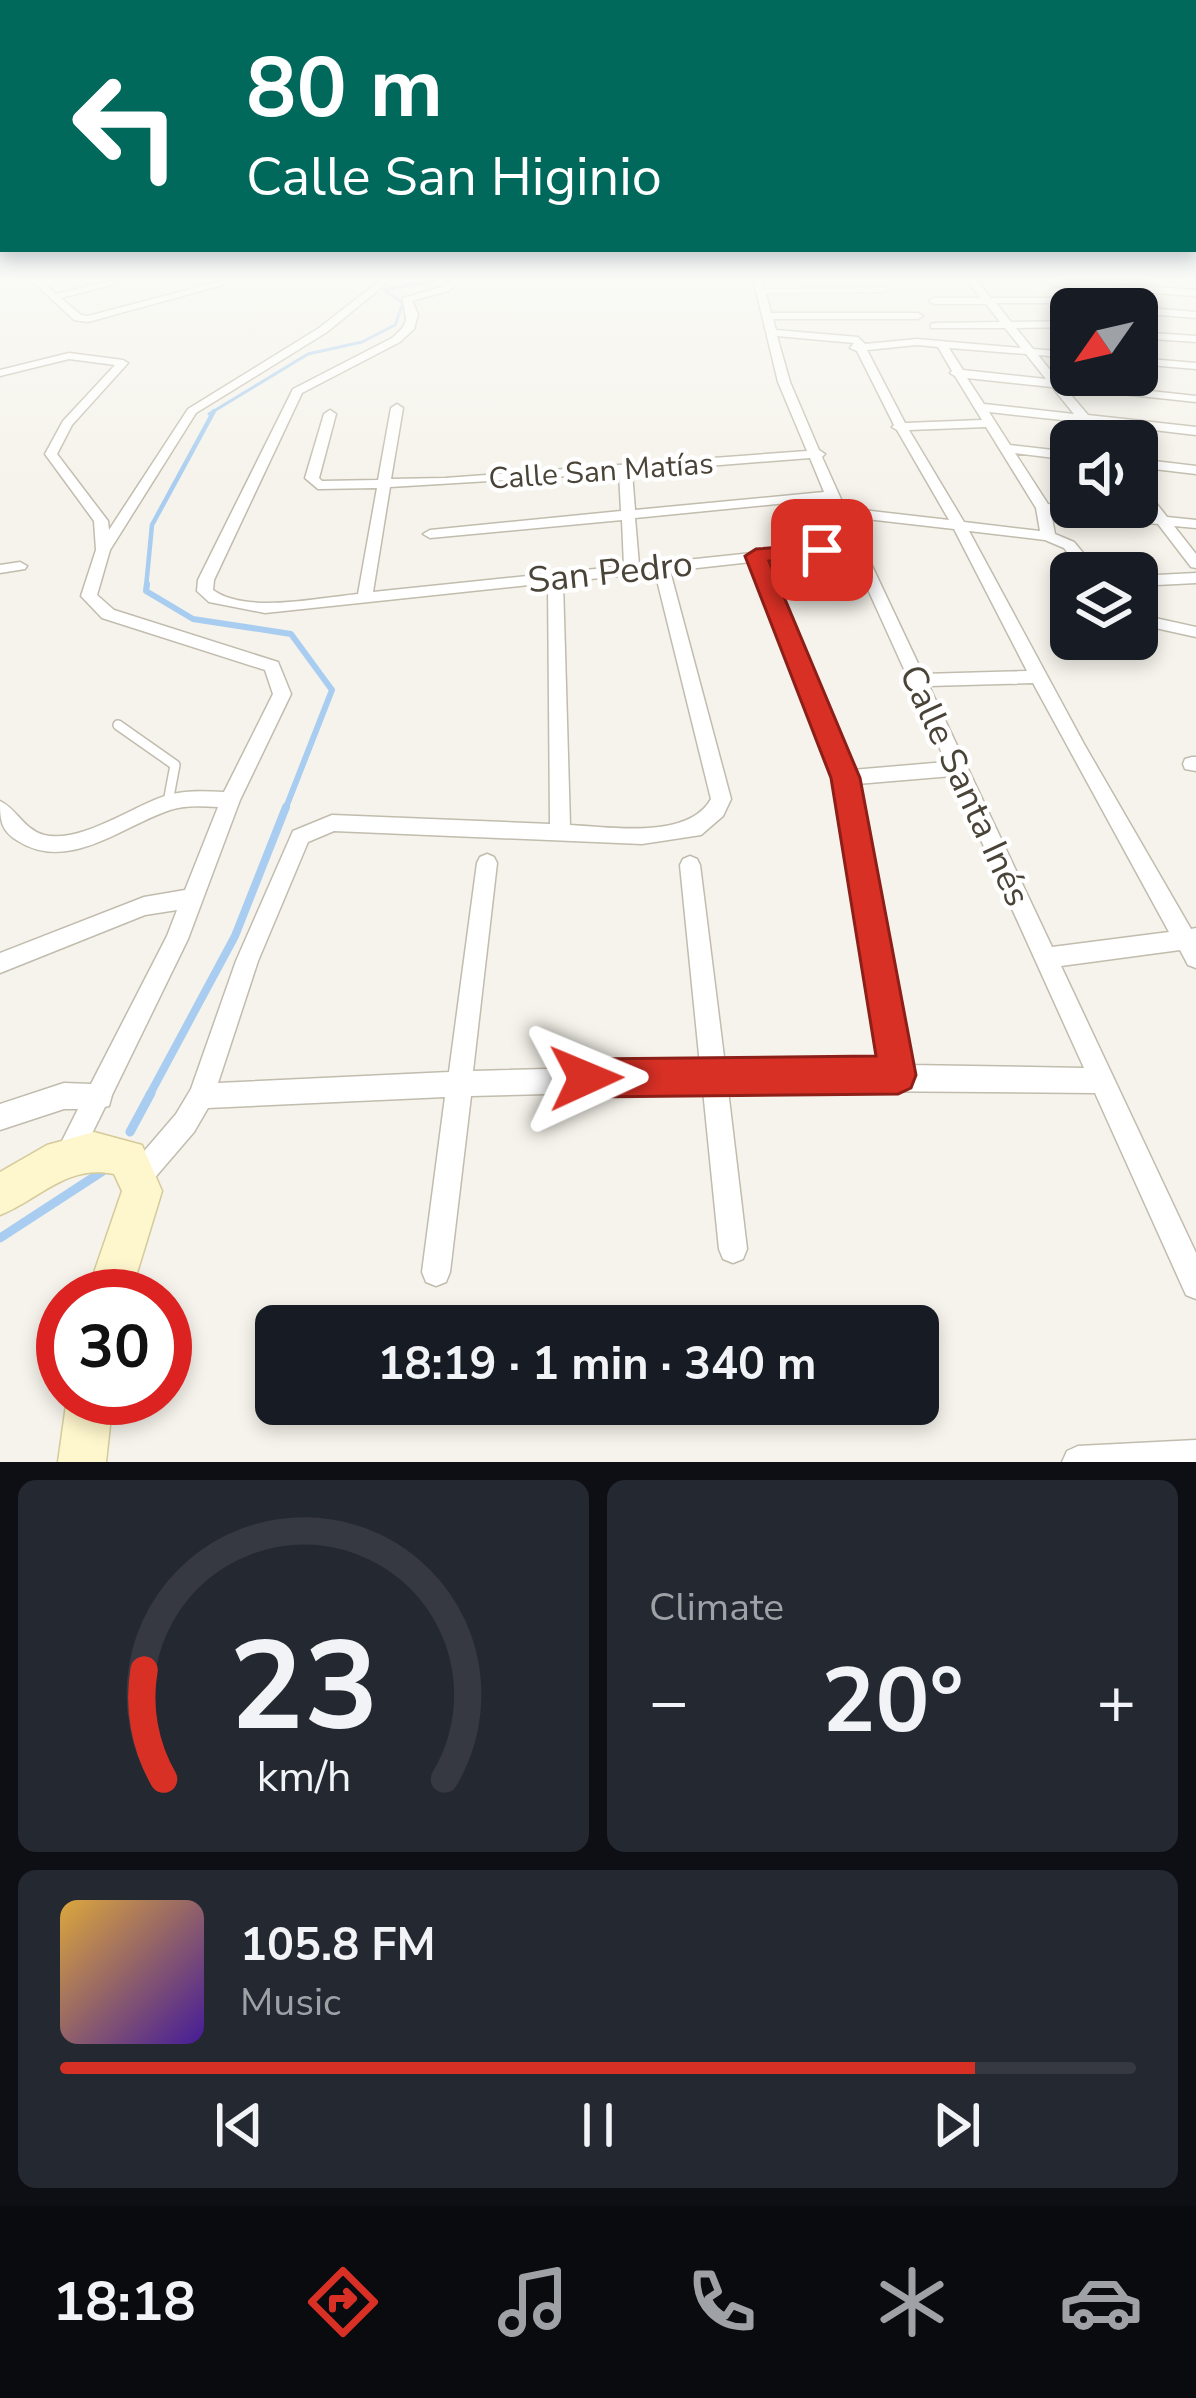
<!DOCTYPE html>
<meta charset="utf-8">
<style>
:root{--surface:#171b24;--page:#242831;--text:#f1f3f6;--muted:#9ea1a6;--line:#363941;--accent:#d93025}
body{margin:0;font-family:"Nunito Sans",sans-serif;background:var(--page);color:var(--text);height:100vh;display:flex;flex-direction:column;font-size:45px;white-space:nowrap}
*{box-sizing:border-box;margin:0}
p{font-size:39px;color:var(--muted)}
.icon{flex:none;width:66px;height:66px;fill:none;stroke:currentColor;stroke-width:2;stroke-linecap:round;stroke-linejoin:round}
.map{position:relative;height:1462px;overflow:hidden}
.side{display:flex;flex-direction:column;gap:18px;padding:18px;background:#0d0f14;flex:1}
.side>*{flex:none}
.hud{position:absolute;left:0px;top:0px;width:1197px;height:252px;box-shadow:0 6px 18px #0003;background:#00695c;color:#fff;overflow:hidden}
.needle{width:78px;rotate:236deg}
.fabs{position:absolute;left:1050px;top:288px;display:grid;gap:24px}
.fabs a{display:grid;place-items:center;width:108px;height:108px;border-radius:18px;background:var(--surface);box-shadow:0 6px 18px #0003;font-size:60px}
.speed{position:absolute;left:36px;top:1269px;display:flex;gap:24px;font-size:60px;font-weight:700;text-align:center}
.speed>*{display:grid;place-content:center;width:156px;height:156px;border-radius:50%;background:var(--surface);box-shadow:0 6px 18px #0003;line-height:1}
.speed .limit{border:18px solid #d22;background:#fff;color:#111}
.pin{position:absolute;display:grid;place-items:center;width:102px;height:102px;color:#fff;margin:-51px;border-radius:24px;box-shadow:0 6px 18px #0006}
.me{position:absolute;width:132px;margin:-66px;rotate:89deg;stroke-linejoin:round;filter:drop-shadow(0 0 9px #0008)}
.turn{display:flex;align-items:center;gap:42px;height:252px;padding:0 48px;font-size:54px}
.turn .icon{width:156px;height:156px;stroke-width:2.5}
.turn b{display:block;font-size:84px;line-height:102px}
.big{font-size:90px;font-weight:700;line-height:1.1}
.side .tile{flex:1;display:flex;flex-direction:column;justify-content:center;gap:18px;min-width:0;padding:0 42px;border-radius:18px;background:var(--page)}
.side .dial{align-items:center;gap:0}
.dial svg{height:312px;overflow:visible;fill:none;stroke:var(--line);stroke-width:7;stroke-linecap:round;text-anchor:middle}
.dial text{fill:var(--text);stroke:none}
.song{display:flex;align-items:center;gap:36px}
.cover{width:144px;height:144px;border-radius:18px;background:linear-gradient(135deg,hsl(40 70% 55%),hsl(260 70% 35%))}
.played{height:12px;border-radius:6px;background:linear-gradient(90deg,var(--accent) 85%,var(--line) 85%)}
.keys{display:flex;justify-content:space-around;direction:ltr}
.heat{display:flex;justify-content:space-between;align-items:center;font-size:66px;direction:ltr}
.side .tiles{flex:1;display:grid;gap:18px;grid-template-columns:1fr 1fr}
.tile:last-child{grid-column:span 2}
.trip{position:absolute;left:255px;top:1305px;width:684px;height:120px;border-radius:18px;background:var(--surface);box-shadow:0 6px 18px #0003;font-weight:700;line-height:120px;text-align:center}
.dock{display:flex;height:192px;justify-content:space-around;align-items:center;background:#090b0e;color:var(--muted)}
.dock .icon{width:84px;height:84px}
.dock .active{color:var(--accent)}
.dock b{font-size:54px;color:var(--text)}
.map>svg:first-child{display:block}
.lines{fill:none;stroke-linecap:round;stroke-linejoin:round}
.stream-far4{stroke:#a8cdf0;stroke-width:3}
.stream-far3{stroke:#a8cdf0;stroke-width:4.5}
.stream-far2{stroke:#a8cdf0;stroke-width:6}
.stream-far1{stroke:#a8cdf0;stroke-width:8}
.stream{stroke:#a8cdf0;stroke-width:9}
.lane-far1-casing{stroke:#c1bcad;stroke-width:6}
.lane-casing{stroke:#c1bcad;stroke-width:12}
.street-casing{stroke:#c1bcad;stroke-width:3}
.secondary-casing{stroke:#d4ca9a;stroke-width:3}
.lane-far1{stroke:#fff;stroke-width:4.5}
.lane{stroke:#fff;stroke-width:9}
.street{fill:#fff;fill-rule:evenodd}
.secondary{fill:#fef6cc;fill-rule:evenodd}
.route{fill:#d93025;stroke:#8d1f18;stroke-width:3}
.labels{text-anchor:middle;stroke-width:9;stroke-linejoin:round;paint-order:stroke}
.far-street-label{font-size:30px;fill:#4a4438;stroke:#fff}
.street-label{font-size:36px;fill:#4a4438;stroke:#fff}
</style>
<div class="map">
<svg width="1196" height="1462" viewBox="0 0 1196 1462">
<rect width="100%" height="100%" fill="#f5f3eb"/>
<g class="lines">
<!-- stream-far4 -->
<path class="stream-far4" d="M209,414L308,354L362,342L395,325L403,303L384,290L445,278"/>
<!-- stream-far3 -->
<path class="stream-far3" d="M146,587L152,525L214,411"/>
<!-- stream-far2 -->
<path class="stream-far2" d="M147,584L146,591L193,619L291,634L332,690L285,810"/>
<!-- stream-far1 -->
<path class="stream-far1" d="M149,1096L235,936L286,807"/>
<!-- stream -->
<path class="stream" d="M130,1132L151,1093
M0,1238L103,1171"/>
<defs>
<path id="lane-far1" d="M762,291L883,290"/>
<path id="lane" d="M118,725L175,765L168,802"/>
<path id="street" d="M0,278H18L0,283Z
M29,278H38L56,294L123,278H138L61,298L81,315L88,316L233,278H248L88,322L74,320Z
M383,278H393L327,332L196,413L110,550L97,595L114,610L278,662L291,694L240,800L188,939L112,1095L109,1106L105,1107L77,1164L68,1168L59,1164L55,1155L78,1109H64L0,1130V1104L64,1083L91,1084L167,936L177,910L145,915L0,973V953L144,897L185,890L218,807C202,806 185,805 170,810C122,826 69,873 18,841C1,831 0,820 0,801C17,809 23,829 44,835C81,844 132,806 168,795C187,790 205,791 224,792L273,694L265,670L102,618L81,596L96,550L94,521L45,454L63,421L115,365L69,359L0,376V370L69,353L123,360L128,363L72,425L57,454L108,521L109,530L188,409L319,328Z
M454,278H465L448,291L412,301L418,314L414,329L400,342L302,393L214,580L213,590C246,614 318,598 358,594L377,488L318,489L305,478L324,414L330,410L336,414L319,478L322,481L378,480L391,408L397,404L403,408L391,479L445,478L807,451L778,382L753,278H762L771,313H918L923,316L918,319H773L776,330L858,337L865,344L917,339L1021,348L1005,328H931V324L935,323L1000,322L986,304H934L929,301L934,298H981L966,279L904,281L900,278H1053V280L1196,290V296L1053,286L1049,282L977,281L991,298H1072L1074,300L1069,303H996L1011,322L1071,321V327L1016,328L1033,349L1071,352V358L1038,355L1059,381L1196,396V402L1065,388L1088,415L1196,427V435L1094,423L1108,441H1096L1080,422L989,412L1010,445L1071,452V460L1015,453L1048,504L1151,515L1137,497V484L1142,485L1167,517L1196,520V528L1174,526L1196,554V568L1191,567L1158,524L1051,513L1055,534L1074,542L1084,554L1120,573L1097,570L1098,573H1083L1064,548L1045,540L969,531L1084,744L1191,929L1196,928V968L1188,965L1180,950L1061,966L1196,1253V1299L1186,1295L1095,1093L728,1090L747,1249L743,1259L733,1263L723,1259L719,1249L703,1090L471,1096L450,1272L446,1282L436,1286L426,1282L422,1272L445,1097L208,1108L194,1132L146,1188L137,1192L128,1188L124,1179L128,1170L176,1114L191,1089L236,961L293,831L332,815L550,824L548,583L265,613L209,602L197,591L198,580L293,389L392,338C413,320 404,319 403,298L442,287ZM777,336L854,343L850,348L857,351L894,425L892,427L897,430L949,520L845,508L822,457L825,454L819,450L790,382ZM917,345L938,347L952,371L950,373L955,376L982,420L905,423L867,350ZM949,348L1026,354L1046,379L963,370ZM967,378L1052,387L1074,414L984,404ZM986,427L1036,508L1040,531L964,522L909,430ZM810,458L824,492L635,510L632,472ZM619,473L621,511L430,530L423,534L430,538L622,520L624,566L373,592L390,487ZM827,499L847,543L639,565L635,518ZM849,517L954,529L1027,671L923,674ZM851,552L946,762L852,770L765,561ZM751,562L837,778L884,1065H725L700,865L697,859L690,856L683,859L680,865L700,1065L473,1071L497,863L494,857L487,854L480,857L477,863L449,1072L218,1083L258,961L308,842L334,831L642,844L701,835L723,816L731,799L670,571ZM655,572L711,799C688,840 611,827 570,825L563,582ZM1033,683L1169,932L1052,947L929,686ZM952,776L1084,1068L909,1065L857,784Z
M1074,302L1125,306L1130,309L1071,307V303Z
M1137,307L1196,312V318L1137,313V309H1133Z
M1137,332L1196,336V342L1137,338Z
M1137,358L1196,363V369L1137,364Z
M1137,459L1196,466V474L1137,467Z
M20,562L27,566L25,569L0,573V565Z
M1196,573V583L1137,586V576Z
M1137,614L1196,627V637L1137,624Z
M1192,757H1196V771L1185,769L1183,764L1185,759Z
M1196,1440V1462H1062L1067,1451L1078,1446Z"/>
<path id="secondary" d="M94,1132L142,1145L162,1191L130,1296H86L122,1191L114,1174C67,1164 40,1199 0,1215V1172L47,1145Z
M67,1398H113L106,1462H58Z"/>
</defs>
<!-- lane-far1 casing -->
<use href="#lane-far1" class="lane-far1-casing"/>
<!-- lane casing -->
<use href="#lane" class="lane-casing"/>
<!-- street casing -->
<use href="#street" class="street-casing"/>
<!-- secondary casing -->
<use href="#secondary" class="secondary-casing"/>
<!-- lane-far1 -->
<use href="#lane-far1" class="lane-far1"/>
<!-- lane -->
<use href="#lane" class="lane"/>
<!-- street -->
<use href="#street" class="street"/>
<!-- secondary -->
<use href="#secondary" class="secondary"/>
</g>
<!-- sky -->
<linearGradient id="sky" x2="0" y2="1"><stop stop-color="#8ebeeb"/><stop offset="0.58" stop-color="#fafaf6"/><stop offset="1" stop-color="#fafaf6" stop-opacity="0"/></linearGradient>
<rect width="1196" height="482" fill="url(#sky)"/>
<!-- route -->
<path class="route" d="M822,544L833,550L830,555L769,561L860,778L916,1075L911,1088L898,1094L586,1097L573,1091L568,1078L573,1065L586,1059L876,1056L831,778L745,556L756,549Z"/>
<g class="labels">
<!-- far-street labels -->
<g class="far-street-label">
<text transform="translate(601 471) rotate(-4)" y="10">Calle San Matías</text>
</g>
<!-- street labels -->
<g class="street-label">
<text transform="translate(610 571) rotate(-6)" y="13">San Pedro</text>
<text transform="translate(966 785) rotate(65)" y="13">Calle Santa Inés</text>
</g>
</g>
</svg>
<div class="fabs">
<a><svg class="needle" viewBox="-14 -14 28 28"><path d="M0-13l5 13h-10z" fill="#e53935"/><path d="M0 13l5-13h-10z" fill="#9ea1a6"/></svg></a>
<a><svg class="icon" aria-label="sound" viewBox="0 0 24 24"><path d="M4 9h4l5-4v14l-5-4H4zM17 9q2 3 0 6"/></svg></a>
<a><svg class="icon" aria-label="layers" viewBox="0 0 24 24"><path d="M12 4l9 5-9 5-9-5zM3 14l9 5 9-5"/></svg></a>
</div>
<div class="speed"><div class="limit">30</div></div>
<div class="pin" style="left:822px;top:550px;background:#d93025"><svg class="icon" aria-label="arrive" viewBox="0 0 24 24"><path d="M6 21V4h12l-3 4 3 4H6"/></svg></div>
<svg class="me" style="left:586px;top:1078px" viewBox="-20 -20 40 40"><path d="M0-17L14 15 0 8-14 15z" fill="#d93025" stroke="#fff" stroke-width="4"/></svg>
<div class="trip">18:19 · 1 min · 340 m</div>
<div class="hud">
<div class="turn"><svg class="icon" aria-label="left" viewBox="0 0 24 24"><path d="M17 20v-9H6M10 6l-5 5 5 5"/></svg><div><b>80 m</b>Calle San Higinio</div></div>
</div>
</div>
<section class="side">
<div class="tiles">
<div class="tile dial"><svg viewBox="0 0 100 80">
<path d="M14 69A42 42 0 1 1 86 69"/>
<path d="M14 69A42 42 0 0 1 9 41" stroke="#d93025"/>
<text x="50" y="56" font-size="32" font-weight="700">23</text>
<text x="50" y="72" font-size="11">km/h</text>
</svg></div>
<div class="tile"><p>Climate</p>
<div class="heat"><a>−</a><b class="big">20°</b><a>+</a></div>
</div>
<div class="tile">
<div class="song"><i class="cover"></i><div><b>105.8 FM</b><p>Music</p></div></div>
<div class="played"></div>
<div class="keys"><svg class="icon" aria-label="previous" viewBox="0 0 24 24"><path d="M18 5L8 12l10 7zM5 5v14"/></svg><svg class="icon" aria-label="pause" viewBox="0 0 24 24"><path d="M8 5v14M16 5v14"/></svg><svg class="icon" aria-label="next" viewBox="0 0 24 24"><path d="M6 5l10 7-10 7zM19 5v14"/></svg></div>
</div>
</div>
</section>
<nav class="dock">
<b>18:18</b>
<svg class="icon active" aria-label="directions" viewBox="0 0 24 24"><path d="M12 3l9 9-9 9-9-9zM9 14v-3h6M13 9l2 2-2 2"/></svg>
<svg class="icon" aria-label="music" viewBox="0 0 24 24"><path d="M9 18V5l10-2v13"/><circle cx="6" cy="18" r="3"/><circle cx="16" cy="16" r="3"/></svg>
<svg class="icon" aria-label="phone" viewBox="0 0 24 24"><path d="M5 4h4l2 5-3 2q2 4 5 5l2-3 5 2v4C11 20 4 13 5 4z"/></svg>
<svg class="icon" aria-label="climate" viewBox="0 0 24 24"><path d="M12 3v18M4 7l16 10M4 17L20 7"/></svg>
<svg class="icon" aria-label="car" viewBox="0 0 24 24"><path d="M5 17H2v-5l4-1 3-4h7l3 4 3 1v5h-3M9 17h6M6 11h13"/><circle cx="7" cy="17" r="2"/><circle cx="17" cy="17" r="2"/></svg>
</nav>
